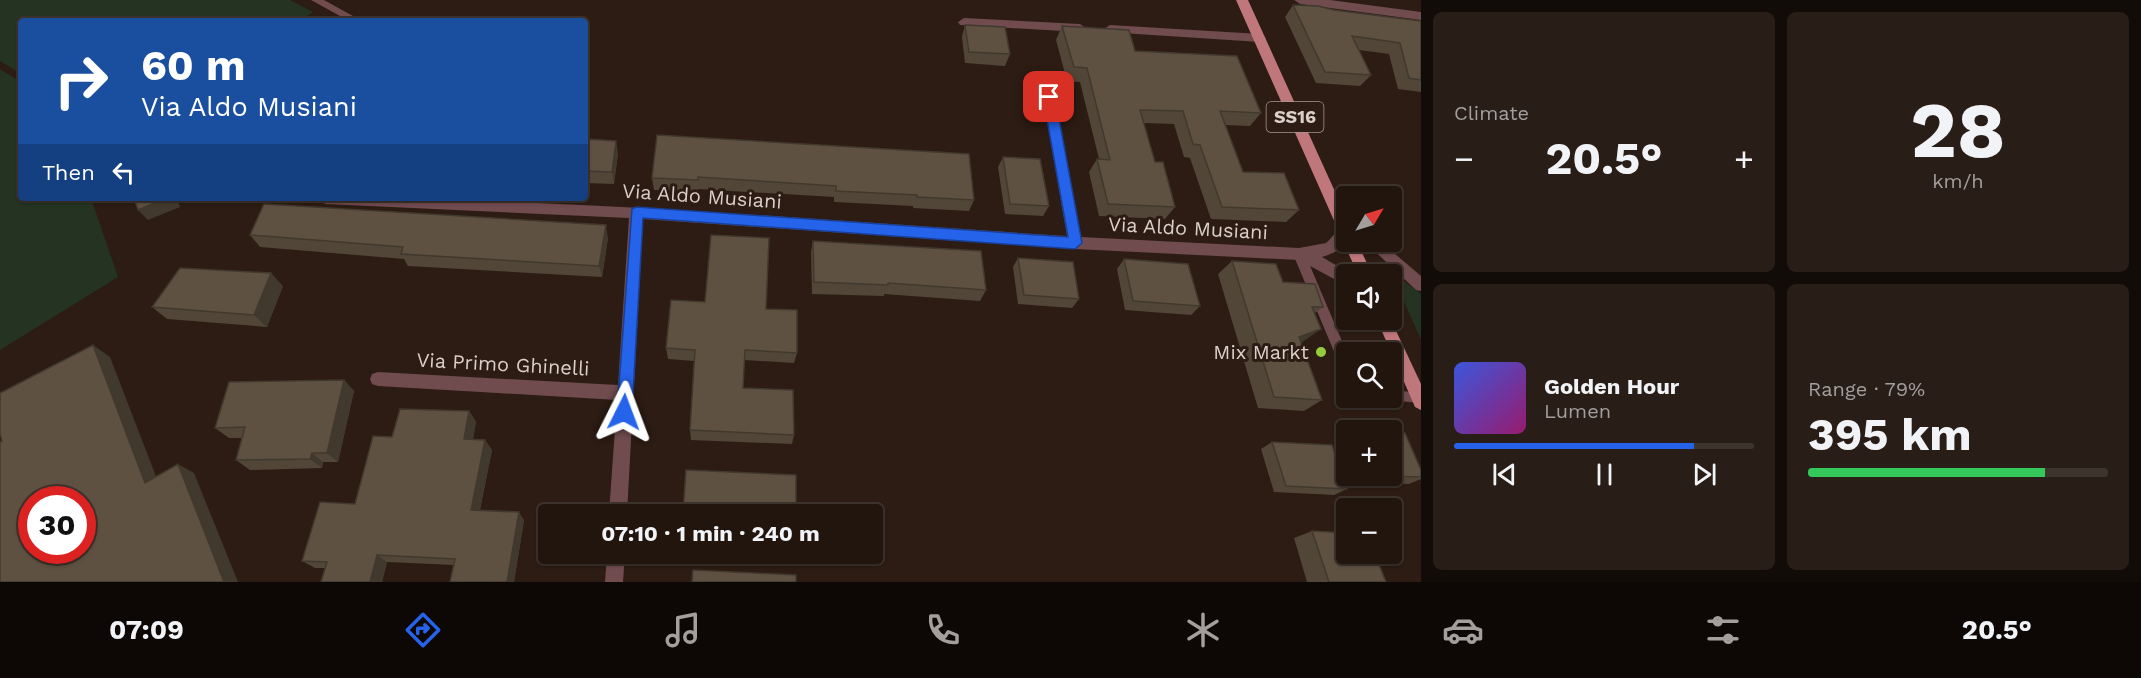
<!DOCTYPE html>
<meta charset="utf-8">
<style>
:root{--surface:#21150e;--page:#291e17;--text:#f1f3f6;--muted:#a29f9e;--line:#3e342e;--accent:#2563eb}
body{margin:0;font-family:"Work Sans",sans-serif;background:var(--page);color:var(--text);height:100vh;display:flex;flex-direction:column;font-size:22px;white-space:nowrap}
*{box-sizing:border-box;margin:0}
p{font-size:20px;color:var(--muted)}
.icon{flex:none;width:33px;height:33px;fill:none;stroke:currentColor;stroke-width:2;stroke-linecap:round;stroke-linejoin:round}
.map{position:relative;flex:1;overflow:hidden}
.details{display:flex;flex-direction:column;gap:12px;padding:12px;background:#120c08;width:720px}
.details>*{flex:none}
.top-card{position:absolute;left:18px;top:18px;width:570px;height:183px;border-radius:6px;box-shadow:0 2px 4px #0004,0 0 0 2px var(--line);background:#1a4fa0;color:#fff;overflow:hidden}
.needle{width:39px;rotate:52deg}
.tools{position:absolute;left:1336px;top:186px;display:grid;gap:12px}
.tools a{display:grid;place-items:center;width:66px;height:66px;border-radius:6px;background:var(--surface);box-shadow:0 2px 4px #0004,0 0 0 2px var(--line);font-size:30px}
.speed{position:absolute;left:18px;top:486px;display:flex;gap:12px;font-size:30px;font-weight:700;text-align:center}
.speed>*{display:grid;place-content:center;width:78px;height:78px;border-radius:50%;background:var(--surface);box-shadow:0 2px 4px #0004,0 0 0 2px var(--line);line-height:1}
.speed .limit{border:9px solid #d22;background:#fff;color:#111}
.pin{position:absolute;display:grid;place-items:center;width:51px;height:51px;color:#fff;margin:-26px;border-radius:12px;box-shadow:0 3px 9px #0006}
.me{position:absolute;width:66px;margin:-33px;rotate:3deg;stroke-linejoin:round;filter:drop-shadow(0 0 4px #0008)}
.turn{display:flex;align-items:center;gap:21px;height:126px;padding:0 24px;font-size:27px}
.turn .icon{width:78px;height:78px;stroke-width:2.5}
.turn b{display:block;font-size:42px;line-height:51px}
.then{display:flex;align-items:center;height:57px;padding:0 24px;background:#0003;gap:12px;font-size:22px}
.big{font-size:45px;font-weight:700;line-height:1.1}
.details .card{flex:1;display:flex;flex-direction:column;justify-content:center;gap:9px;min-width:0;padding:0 21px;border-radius:9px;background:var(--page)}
.details .dial{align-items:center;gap:0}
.dial b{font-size:78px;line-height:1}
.song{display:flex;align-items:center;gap:18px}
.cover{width:72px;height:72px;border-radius:9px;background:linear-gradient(135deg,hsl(230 70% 55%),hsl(320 70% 35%))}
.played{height:6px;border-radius:3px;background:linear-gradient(90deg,var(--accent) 80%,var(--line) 80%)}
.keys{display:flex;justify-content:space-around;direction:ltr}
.heat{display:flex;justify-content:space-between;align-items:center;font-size:33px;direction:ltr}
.charge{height:9px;border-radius:4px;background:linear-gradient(90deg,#34c759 79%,var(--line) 0)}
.details .tiles{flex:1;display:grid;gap:12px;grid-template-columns:repeat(2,1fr)}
.trip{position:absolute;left:538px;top:504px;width:345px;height:60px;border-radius:6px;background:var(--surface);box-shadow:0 2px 4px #0004,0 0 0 2px var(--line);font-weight:700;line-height:60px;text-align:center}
.menu{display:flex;height:96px;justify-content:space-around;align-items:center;background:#0d0806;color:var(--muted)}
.menu .icon{width:42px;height:42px}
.menu .active{color:var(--accent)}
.menu b{font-size:27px;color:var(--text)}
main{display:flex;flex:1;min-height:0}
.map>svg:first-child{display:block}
.green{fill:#243322}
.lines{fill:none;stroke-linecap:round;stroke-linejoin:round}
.service{fill:#704c4f;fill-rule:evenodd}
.minor{fill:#704c4f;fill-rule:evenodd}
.tertiary{fill:#704c4f;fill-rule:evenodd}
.primary{fill:#bf777c;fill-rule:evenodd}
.wall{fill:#514638}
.shaded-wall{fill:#42392e}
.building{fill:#5e5141;stroke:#42392e;stroke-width:1.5;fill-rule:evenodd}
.route{fill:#2563eb;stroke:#184099;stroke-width:1.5}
.poi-dot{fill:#94cc3c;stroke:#2c1c13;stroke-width:2}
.labels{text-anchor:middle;stroke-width:6;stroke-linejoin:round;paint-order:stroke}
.shield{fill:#2c1c13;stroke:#a69992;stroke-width:1.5}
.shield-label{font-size:18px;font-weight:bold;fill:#dacfc9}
.street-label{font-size:20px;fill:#dacfc9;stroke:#2c1c13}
.poi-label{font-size:20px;fill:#dacfc9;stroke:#2c1c13;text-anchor:end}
</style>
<main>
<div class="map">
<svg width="1421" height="582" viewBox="0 0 1421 582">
<rect width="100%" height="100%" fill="#2c1c13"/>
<!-- green -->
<path class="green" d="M0,0H290L313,12L301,21H21V74L0,61Z
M0,69L21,82V198H91L118,277L0,350Z
M1388,269L1421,294V340L1392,274Z"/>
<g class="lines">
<!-- service -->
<path class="service" d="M311,0H324L362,21H349Z
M1299,249L1303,251L1305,254L1347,353V374L1343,372L1341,368L1293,254L1295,251Z
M1392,390L1421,393V403L1387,400L1386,398H1392Z"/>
<!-- minor -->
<path class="minor" d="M1294,0H1330L1421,12V20L1300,4Z
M964,18L1080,24L1086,28L1080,32L960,25L958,22Z
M1110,25L1260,34L1266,38L1260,42L1106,32L1104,29Z
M1049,92L1055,97L1081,237L1299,248L1326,243C1334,237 1338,225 1347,225C1347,246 1341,251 1322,257L1351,274H1347V286L1299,260L1075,249L643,219L627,514H609L617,400L378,386L372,384L370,379L372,374L378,372L618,385L629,218L326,204L321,202L319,198C569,198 818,220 1067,236L1043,97Z
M607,554H625L623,582H605Z"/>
<!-- tertiary -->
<path class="tertiary" d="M1365,242H1381L1421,276V291L1416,290Z"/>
<!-- primary -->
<path class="primary" d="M1236,0H1248L1347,218V242H1357L1372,274H1358L1343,242L1344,239L1340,234Z
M1377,320H1391L1421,384V410L1415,407Z"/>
</g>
<!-- wall -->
<path class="wall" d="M1293,5L1421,21V92L1398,89L1389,54L1359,50L1371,75L1360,86L1316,83L1285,17Z
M965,25L1010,54L1005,66L965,63L962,37Z
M1062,26L1135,51L1261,113L1250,126L1225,125L1243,172L1299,210L1286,222L1211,219L1190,158L1184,157L1174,124L1144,123L1155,162L1175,207L1165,219L1099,216L1089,172L1097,159H1099L1080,82L1067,81L1056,40Z
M657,135L974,200L969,211L913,208V206L834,202V197L698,189V192L654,190L652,178Z
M585,139L618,153L614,184L585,183Z
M1003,157L1049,206L1043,216L1005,214L998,167Z
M250,235L608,238L602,277L408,266L404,259L260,247Z
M813,241L986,290L980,301L884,294V296L812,294L811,252Z
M1018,258L1079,299L1072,308L1018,304L1013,267Z
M1124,259L1200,306L1191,315L1125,310L1117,269Z
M1232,261L1323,307L1315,313L1304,341L1301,342L1322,400L1304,411L1258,408L1218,274Z
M283,286L267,327L167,319L152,307Z
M766,309L797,353L794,363L744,360L743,388L794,435L792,444L691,440L690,430L694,361L668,359L666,348Z
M344,380L354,391L338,462H323L322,468L250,470L236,460L242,438H229L215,428Z
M469,411L476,422L473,439L485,440L492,450L480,510L524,520L514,582H450L454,565L387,562L382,582H321L325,568H315L302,561L355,504L392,437Z
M1272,442L1347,489L1334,495L1274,492L1261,449Z
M1421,470V479L1409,484L1369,482L1367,476H1392Z
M1312,531L1386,582H1307L1294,538Z"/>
<!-- shaded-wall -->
<path class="shaded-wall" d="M616,141L618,153L614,184L612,172Z
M167,198H177L180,207L148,220L138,210Z
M606,225L608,238L602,277L599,266Z
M271,273L283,286L267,327L254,315Z
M1321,329L1304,341L1282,349L1299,337Z
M93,345L110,357L162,492L145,483Z
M344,380L354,391L338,462L327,453Z
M469,411L476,422L471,449L464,439Z
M485,440L492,450L478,518L471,510Z
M312,453L323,462L322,468L310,459Z
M178,464L194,473L238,582H224Z
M519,512L524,520L514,582H507Z
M377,555L387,562L382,582H370Z"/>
<!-- building -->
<path class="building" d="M1293,5L1318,6L1334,10L1421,21V80L1409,78L1400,43L1352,36L1371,75L1325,72Z
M965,25L1005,27L1010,54L969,52Z
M1062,26L1129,30L1135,51L1237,56L1261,113L1220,111L1243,172L1284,173L1299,210L1222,207L1200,145L1193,144L1183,111L1140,110L1155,162H1163L1175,207L1108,204L1097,159L1110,160L1087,68L1074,67Z
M657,135L969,154L974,200L917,197V195L836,191V186L698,177V180L652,178Z
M585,139L616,141L612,172L585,171Z
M1003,157L1040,159L1049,206L1010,204Z
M134,198H167L138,210Z
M264,204L606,225L599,266L401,254L403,247L250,235Z
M711,235L769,238L766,309L797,310V353L745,350L743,388L793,390L794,435L690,430L695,350L666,348L671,300L705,302Z
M813,241L981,251L986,290L888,283V285L814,282Z
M1018,258L1073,262L1079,299L1024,295Z
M1124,259L1188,264L1200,306L1133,301Z
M1232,261L1276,264L1283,282L1315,284L1323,307H1312L1321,329L1299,337L1322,400L1274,397Z
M180,268L271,273L254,315L152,307Z
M93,345L145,483L178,464L224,582H0V442L2,441L0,434V393ZM32,500H82V550H32Z
M344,380L327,453H312L310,459L236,460L245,427L215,428L229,382Z
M400,409L469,411L464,439L485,440L471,510L519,512L507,582H450L455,559L377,555L370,582H321L327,562L302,561L320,502L355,504L373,436L392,437Z
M1392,432L1405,433L1421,470V477L1385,476H1392Z
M1272,442L1332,445L1347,489L1286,486Z
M686,470L796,475V514H683Z
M1312,531L1347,533V554H1375L1386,582H1329Z
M693,570L796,575V582H692Z"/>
<!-- route -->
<path class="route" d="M1049,92L1055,97L1082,243L1075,249L643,218L632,412L630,417L624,419L619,417L617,412L632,209L636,207L1068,237L1043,97Z"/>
<!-- markers -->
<circle class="poi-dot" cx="1321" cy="352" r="6"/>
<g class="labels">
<!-- shield labels -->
<rect class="shield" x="1266.5" y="102" width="57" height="30" rx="4.5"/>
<g class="shield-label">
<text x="1295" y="123">SS16</text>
</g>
<!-- street labels -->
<g class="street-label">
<text transform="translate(702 196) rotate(4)" y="7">Via Aldo Musiani</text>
<text transform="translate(1188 228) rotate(3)" y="7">Via Aldo Musiani</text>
<text transform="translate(503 364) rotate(3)" y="7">Via Primo Ghinelli</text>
</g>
<!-- poi labels -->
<g class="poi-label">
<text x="1309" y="359">Mix Markt</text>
</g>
</g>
</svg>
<div class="tools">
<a><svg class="needle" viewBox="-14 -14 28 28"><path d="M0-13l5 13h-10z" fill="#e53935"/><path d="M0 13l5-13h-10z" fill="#a29f9e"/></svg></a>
<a><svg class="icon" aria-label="sound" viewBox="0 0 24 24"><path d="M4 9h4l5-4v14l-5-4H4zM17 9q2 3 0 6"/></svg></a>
<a><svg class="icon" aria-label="search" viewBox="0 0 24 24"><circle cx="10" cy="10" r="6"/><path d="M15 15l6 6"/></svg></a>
<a>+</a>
<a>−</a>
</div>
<div class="speed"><div class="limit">30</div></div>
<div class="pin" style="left:1049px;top:97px;background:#d93025"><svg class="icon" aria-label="arrive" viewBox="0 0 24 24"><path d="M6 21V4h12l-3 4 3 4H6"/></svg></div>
<svg class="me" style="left:624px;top:412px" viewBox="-20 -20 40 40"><path d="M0-17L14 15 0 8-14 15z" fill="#2563eb" stroke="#fff" stroke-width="4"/></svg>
<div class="trip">07:10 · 1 min · 240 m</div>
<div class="top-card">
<div class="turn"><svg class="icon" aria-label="right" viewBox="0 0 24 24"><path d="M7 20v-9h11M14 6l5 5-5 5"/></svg><div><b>60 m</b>Via Aldo Musiani</div></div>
<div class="then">Then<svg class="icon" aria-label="left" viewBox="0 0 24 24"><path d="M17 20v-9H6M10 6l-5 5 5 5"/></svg></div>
</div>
</div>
<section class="details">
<div class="tiles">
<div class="card"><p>Climate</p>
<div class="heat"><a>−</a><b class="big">20.5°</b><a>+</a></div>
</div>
<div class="card dial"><b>28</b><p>km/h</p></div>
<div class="card">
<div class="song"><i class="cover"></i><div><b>Golden Hour</b><p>Lumen</p></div></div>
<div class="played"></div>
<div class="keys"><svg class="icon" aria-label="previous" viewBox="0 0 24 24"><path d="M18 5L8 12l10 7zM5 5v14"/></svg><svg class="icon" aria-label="pause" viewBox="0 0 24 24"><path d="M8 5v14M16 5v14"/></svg><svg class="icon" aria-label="next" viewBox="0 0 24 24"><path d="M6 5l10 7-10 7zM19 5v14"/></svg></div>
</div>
<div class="card"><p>Range · 79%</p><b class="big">395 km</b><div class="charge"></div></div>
</div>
</section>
</main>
<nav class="menu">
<b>07:09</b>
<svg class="icon active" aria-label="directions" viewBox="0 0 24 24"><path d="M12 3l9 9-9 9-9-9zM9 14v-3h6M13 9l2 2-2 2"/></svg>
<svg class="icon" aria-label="music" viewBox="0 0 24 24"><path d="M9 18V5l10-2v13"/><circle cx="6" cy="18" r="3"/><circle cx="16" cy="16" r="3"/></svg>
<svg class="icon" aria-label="phone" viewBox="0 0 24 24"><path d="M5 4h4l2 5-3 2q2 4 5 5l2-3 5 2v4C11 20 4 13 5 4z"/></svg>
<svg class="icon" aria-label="climate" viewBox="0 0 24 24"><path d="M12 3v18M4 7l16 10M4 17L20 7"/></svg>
<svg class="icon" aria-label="car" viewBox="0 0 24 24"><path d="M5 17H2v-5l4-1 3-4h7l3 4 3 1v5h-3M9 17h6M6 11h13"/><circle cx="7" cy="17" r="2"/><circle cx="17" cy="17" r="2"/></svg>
<svg class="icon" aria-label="filters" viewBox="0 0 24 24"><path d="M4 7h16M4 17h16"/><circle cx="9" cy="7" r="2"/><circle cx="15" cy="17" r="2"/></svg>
<b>20.5°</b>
</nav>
